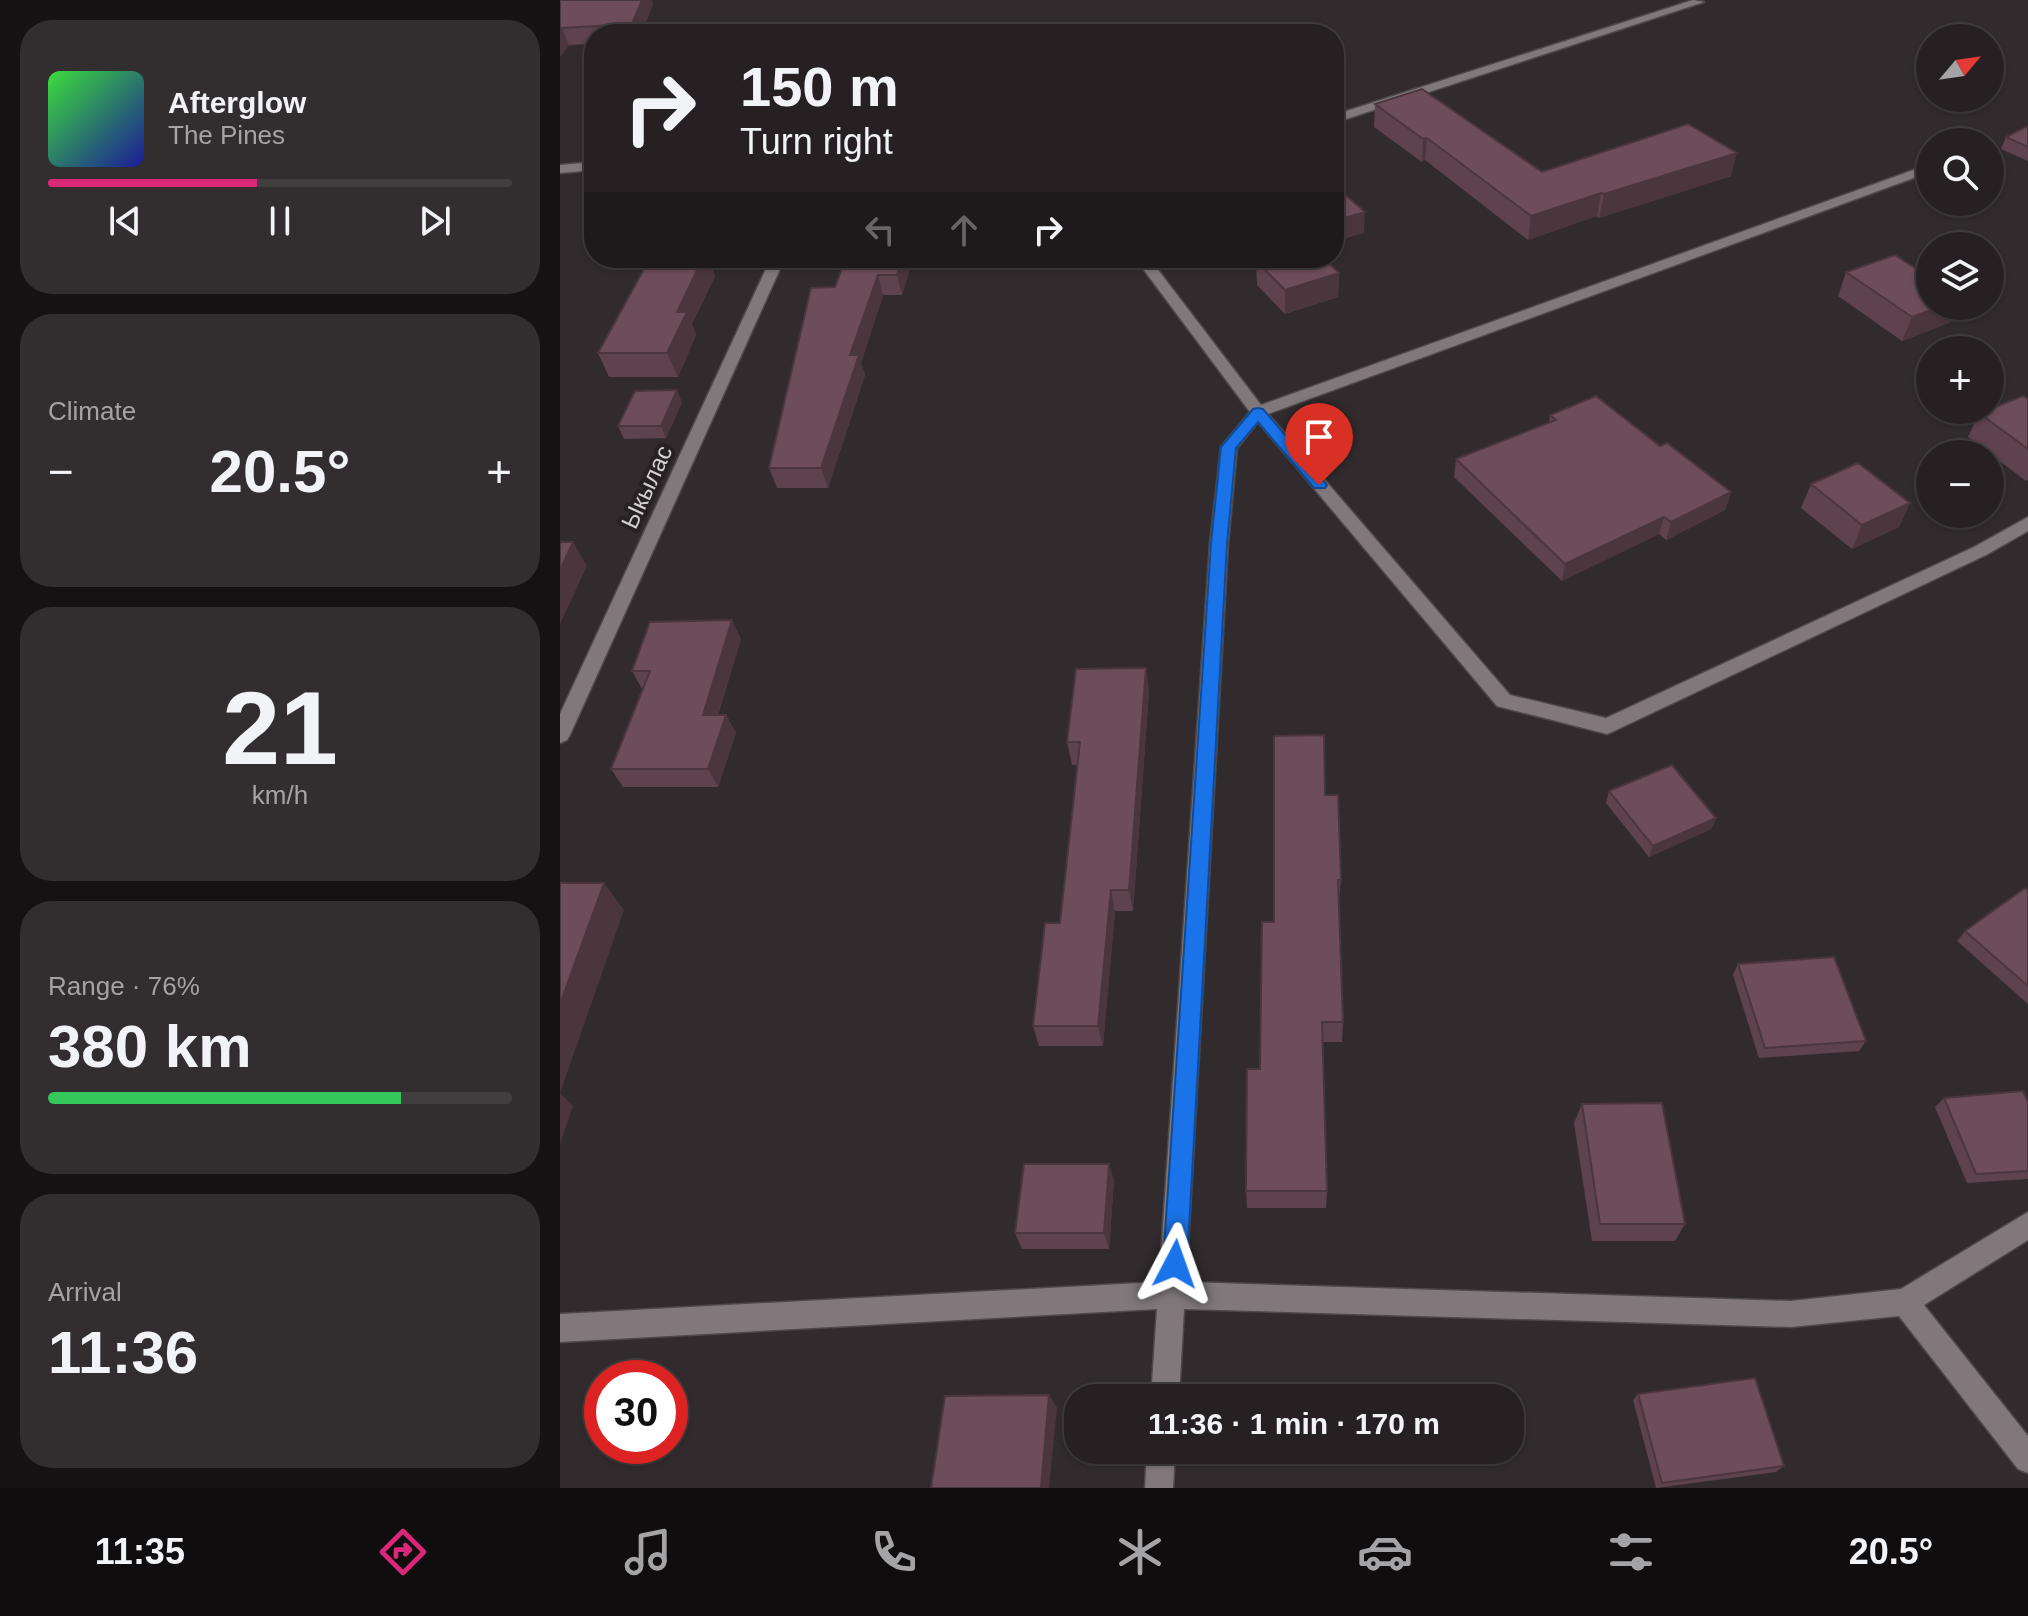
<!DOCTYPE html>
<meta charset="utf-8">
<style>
:root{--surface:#262022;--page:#322d2f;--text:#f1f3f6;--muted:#a4a3a5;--line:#423e40;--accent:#db2777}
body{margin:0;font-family:Helvetica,sans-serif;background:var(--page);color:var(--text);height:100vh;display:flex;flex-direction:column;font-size:30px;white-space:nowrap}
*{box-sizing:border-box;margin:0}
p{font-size:26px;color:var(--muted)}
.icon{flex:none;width:44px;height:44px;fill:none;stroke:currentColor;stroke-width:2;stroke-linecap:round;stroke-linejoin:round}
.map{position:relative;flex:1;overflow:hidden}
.panel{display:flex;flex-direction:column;gap:20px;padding:20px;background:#151213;width:560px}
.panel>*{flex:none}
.top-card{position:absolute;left:24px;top:24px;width:760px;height:244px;border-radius:32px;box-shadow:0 2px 6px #0004,0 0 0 2px var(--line);background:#262022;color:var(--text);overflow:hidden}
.needle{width:52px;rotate:61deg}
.controls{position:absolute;left:1356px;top:24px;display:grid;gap:16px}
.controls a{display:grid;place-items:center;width:88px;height:88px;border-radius:50%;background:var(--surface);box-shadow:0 2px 6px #0004,0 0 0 2px var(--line);font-size:40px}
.speed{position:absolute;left:24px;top:1360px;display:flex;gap:16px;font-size:40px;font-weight:700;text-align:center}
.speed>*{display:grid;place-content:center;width:104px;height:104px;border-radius:50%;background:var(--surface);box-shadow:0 2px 6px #0004,0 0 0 2px var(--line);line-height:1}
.speed .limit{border:12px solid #d22;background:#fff;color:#111}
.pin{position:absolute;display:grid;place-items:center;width:68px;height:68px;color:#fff;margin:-82px -34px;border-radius:50% 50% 50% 0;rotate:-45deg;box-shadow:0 0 8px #0007}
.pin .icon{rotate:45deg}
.me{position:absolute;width:88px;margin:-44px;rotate:4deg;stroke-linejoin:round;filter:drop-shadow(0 0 6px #0008)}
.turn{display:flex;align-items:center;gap:28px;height:168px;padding:0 24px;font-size:36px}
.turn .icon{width:104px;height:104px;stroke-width:2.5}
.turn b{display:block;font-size:56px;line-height:68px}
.lanes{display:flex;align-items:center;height:76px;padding:0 24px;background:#0003;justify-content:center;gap:40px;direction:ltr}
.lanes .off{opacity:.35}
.big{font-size:60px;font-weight:700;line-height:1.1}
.panel .widget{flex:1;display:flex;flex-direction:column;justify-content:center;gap:12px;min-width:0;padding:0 28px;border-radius:32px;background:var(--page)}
.panel .dial{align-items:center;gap:0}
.dial b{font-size:104px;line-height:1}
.song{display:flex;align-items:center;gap:24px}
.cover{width:96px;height:96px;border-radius:12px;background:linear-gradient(135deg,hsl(120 70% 55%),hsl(240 70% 35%))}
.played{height:8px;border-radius:4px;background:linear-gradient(90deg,var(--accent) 45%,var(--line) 45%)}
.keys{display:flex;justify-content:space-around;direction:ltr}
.heat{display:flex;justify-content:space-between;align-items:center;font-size:44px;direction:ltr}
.charge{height:12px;border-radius:6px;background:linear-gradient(90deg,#34c759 76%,var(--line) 0)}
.trip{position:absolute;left:504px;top:1384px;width:460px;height:80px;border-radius:32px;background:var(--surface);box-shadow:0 2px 6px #0004,0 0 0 2px var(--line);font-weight:700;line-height:80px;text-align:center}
.tab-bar{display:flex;height:128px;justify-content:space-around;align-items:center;background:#0f0d0e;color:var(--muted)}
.tab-bar .icon{width:56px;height:56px}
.tab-bar .current{color:var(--accent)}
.tab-bar b{font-size:36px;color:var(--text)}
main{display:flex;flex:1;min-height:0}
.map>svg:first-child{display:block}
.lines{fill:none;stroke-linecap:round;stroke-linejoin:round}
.minor-casing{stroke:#4d484a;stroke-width:3}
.minor{fill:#80787b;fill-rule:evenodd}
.wall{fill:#5e424d}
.shaded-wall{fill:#4c363e}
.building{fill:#6d4d59;stroke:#4c363e;stroke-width:2}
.route{fill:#1a73e8;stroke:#114b97;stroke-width:2}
.labels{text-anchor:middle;stroke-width:8;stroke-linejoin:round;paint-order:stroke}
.street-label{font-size:24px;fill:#d4d0d1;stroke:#282124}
</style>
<main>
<section class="panel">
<div class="widget">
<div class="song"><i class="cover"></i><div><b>Afterglow</b><p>The Pines</p></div></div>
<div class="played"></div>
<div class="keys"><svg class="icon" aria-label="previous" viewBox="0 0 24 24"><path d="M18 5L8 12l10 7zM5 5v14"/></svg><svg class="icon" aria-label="pause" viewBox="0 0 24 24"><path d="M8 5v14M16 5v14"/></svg><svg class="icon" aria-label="next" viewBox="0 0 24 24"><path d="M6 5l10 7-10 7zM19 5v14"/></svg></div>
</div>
<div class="widget"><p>Climate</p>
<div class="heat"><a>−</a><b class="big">20.5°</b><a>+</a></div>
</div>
<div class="widget dial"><b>21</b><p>km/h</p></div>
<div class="widget"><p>Range · 76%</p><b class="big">380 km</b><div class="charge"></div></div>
<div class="widget"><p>Arrival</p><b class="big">11:36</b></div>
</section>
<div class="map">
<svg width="1468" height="1488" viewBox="0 0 1468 1488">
<rect width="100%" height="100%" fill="#322b2d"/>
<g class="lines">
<defs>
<path id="minor" d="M1133,0L1144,2L774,123V115Z
M34,162V170L0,173V165Z
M1370,164V172L708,414L950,695L1046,718L1414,547L1468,517V531L1426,555L1054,731L1047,734L937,706L698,422L677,448L668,544L626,1282L1231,1301L1341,1289L1468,1212V1240L1364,1305L1468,1436V1473L1458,1469L1339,1316L1231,1327L624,1309L619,1398H591L597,1309L0,1342V1314L599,1282L650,544L661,447L690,412L575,258H589L701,405Z
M211,258H225L10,735L7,740L0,743V714Z
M587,1450H615L613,1488H585Z"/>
</defs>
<!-- minor casing -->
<use href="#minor" class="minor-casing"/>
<!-- minor -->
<use href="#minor" class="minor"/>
</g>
<!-- wall -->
<path class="wall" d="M0,0H91L93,4L81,34H34V44L9,45L0,57Z
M815,104L982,172L1171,176L1039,218L1037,216L968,240L865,160L862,162L814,127Z
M1468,126V161L1441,149L1446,137Z
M90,258H148L155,276L132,324L136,335L118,377H49L38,353Z
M353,258L342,295H323L301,363L305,375L268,488H217L209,468L275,287Z
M696,261L779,273L778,297L725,314L697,285Z
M1286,272L1391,322L1342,341L1278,296Z
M1468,399V480L1466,481L1408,437L1419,413Z
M122,402L106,438L64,439L58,426Z
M990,415L1100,446L1171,492L1165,510L1106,540L1099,534L1002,581L894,477L896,459L989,423Z
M1251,484L1350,503L1339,527L1292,549L1241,508Z
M181,639L158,715H166L176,733L158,787H63L51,769L82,689L72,671Z
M586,668L589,692L573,911H555L543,1046H479L473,1026L500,923L518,765H512L507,742Z
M1049,791L1156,818L1151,829L1089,857L1046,803Z
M765,795L781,880L779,901L783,1022L782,1042H763L767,1191L766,1208H687L686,1191L700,1069L714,922Z
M1468,890V1004L1397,941L1405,931Z
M1178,964L1306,1041L1299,1051L1199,1058L1173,975Z
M1384,1098L1468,1102V1179L1407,1183L1375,1107Z
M1022,1104L1125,1224L1115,1241H1032L1014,1123Z
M549,1164L554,1181L549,1249H462L455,1233Z
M1078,1394L1224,1466L1216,1472L1096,1488L1073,1400Z"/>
<!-- shaded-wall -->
<path class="shaded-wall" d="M82,0H91L93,4L81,34H76L72,24Z
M2,28L9,45L0,57V31Z
M867,138L865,160L862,162L863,139Z
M1177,153L1171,176L1039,218L1044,194Z
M1041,193L1037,216L968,240L971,216Z
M805,212L804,233L774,242V221Z
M143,258H148L155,276L132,324L136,335L118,377L107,353L117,312Z
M342,258H353L342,295L337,275Z
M779,273L778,297L725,314V290Z
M318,275L323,295L301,363L305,375L268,488L261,468L290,355Z
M1382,306H1398L1391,322L1342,341L1352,317Z
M117,390L122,402L106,438L101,426Z
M1171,492L1165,510L1106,540L1111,522Z
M1350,503L1339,527L1292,549L1302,525Z
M1104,517L1099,534L1002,581L1005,564Z
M13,542L27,566L0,624V570Z
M172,620L181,639L152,733L143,715Z
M586,668L589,692L573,911L569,890Z
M166,715L176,733L158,787L148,769Z
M1156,818L1151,829L1089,857L1093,846Z
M44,883L64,910L0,1093L13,1106L0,1144V1004Z
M551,890L555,911L543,1046L538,1026Z
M549,1164L554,1181L549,1249L544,1233Z
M489,1395L497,1408L489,1488H481Z"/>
<!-- building -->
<path class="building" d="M0,0H82L72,24L2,28L0,31Z
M685,26L695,34H654Z
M862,89L982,172L1128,124L1177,153L1044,194L1041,193L971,216L867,138L863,139L815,104Z
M1468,126V147L1446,137Z
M774,185L805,212L774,221Z
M1335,255L1370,278V306H1382L1352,317L1286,272Z
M90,258H143L117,312H127L107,353H38Z
M286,258H342L337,275H318L290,355H299L261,468H209L251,288L275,287Z
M706,258H763L779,273L725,290L696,261Z
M117,390L101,426H58L75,391Z
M1036,396L1100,446L1107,443L1171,492L1111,522L1104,517L1005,564L896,459L996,420L990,415Z
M1463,396L1468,399V449L1419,413L1430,410V409Z
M1298,463L1350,503L1302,525L1251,484Z
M0,542H13L0,570Z
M172,620L143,715H166L148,769H51L90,671H72L90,622Z
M586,668L569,890H551L538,1026H473L485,923H500L520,742H507L516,669Z
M764,735L765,795H778L781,880H778L783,1022H762L767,1191H686L687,1069H700L702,922H714V736Z
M1112,765L1156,818L1093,846L1049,791Z
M0,883H44L0,1004Z
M1465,888L1468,890V986L1405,931Z
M1274,957L1306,1041L1205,1048L1178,964Z
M1463,1091L1468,1102V1171L1416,1174L1384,1098Z
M1102,1103L1125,1224H1040L1022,1104Z
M464,1164H549L544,1233H455Z
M1195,1378L1224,1466L1102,1483L1078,1394Z
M489,1395L481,1488H371L385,1396Z"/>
<!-- route -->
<path class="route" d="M698,408L703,409L767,485L765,488H754L698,422L676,448L667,544L627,1264L624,1272L615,1276L607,1272L603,1264L651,544L661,447L693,409Z"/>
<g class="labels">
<!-- street labels -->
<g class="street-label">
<text transform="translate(87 487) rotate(-65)" y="8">Ыкылас</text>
</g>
</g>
</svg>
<div class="controls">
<a><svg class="needle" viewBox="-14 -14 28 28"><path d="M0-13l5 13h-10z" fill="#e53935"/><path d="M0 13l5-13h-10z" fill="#a4a3a5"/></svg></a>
<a><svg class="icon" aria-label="search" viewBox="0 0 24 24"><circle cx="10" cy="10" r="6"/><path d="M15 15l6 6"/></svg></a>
<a><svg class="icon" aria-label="layers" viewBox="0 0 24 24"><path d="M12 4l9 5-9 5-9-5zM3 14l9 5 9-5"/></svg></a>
<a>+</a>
<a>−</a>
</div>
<div class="speed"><div class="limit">30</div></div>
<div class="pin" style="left:759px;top:485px;background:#d93025"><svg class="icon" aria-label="arrive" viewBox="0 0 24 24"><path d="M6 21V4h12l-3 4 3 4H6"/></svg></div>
<svg class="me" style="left:615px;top:1264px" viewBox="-20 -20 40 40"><path d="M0-17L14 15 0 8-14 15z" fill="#1a73e8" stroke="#fff" stroke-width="4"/></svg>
<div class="trip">11:36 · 1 min · 170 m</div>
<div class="top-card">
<div class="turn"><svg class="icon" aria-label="right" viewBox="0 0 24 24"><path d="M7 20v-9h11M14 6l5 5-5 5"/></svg><div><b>150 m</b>Turn right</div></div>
<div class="lanes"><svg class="icon off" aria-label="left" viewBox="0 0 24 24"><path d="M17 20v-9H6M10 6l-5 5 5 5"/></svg><svg class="icon off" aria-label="ahead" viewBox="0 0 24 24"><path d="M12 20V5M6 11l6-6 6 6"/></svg><svg class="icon" aria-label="right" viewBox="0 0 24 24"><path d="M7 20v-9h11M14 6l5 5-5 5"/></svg></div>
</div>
</div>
</main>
<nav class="tab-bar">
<b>11:35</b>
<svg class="icon current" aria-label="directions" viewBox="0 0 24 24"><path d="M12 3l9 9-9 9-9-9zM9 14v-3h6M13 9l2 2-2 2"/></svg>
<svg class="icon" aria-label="music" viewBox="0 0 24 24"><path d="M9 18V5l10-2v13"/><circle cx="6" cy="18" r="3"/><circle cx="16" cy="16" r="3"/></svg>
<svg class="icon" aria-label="phone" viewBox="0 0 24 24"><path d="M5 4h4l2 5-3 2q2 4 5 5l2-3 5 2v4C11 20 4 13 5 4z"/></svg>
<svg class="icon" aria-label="climate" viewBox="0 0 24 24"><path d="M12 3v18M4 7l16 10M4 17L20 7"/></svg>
<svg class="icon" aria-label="car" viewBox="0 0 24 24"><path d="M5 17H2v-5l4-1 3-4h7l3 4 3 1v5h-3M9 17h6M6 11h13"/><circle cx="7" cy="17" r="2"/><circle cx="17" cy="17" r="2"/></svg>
<svg class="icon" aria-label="filters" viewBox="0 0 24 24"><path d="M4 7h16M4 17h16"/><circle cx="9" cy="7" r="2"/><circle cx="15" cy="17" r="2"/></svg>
<b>20.5°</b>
</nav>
